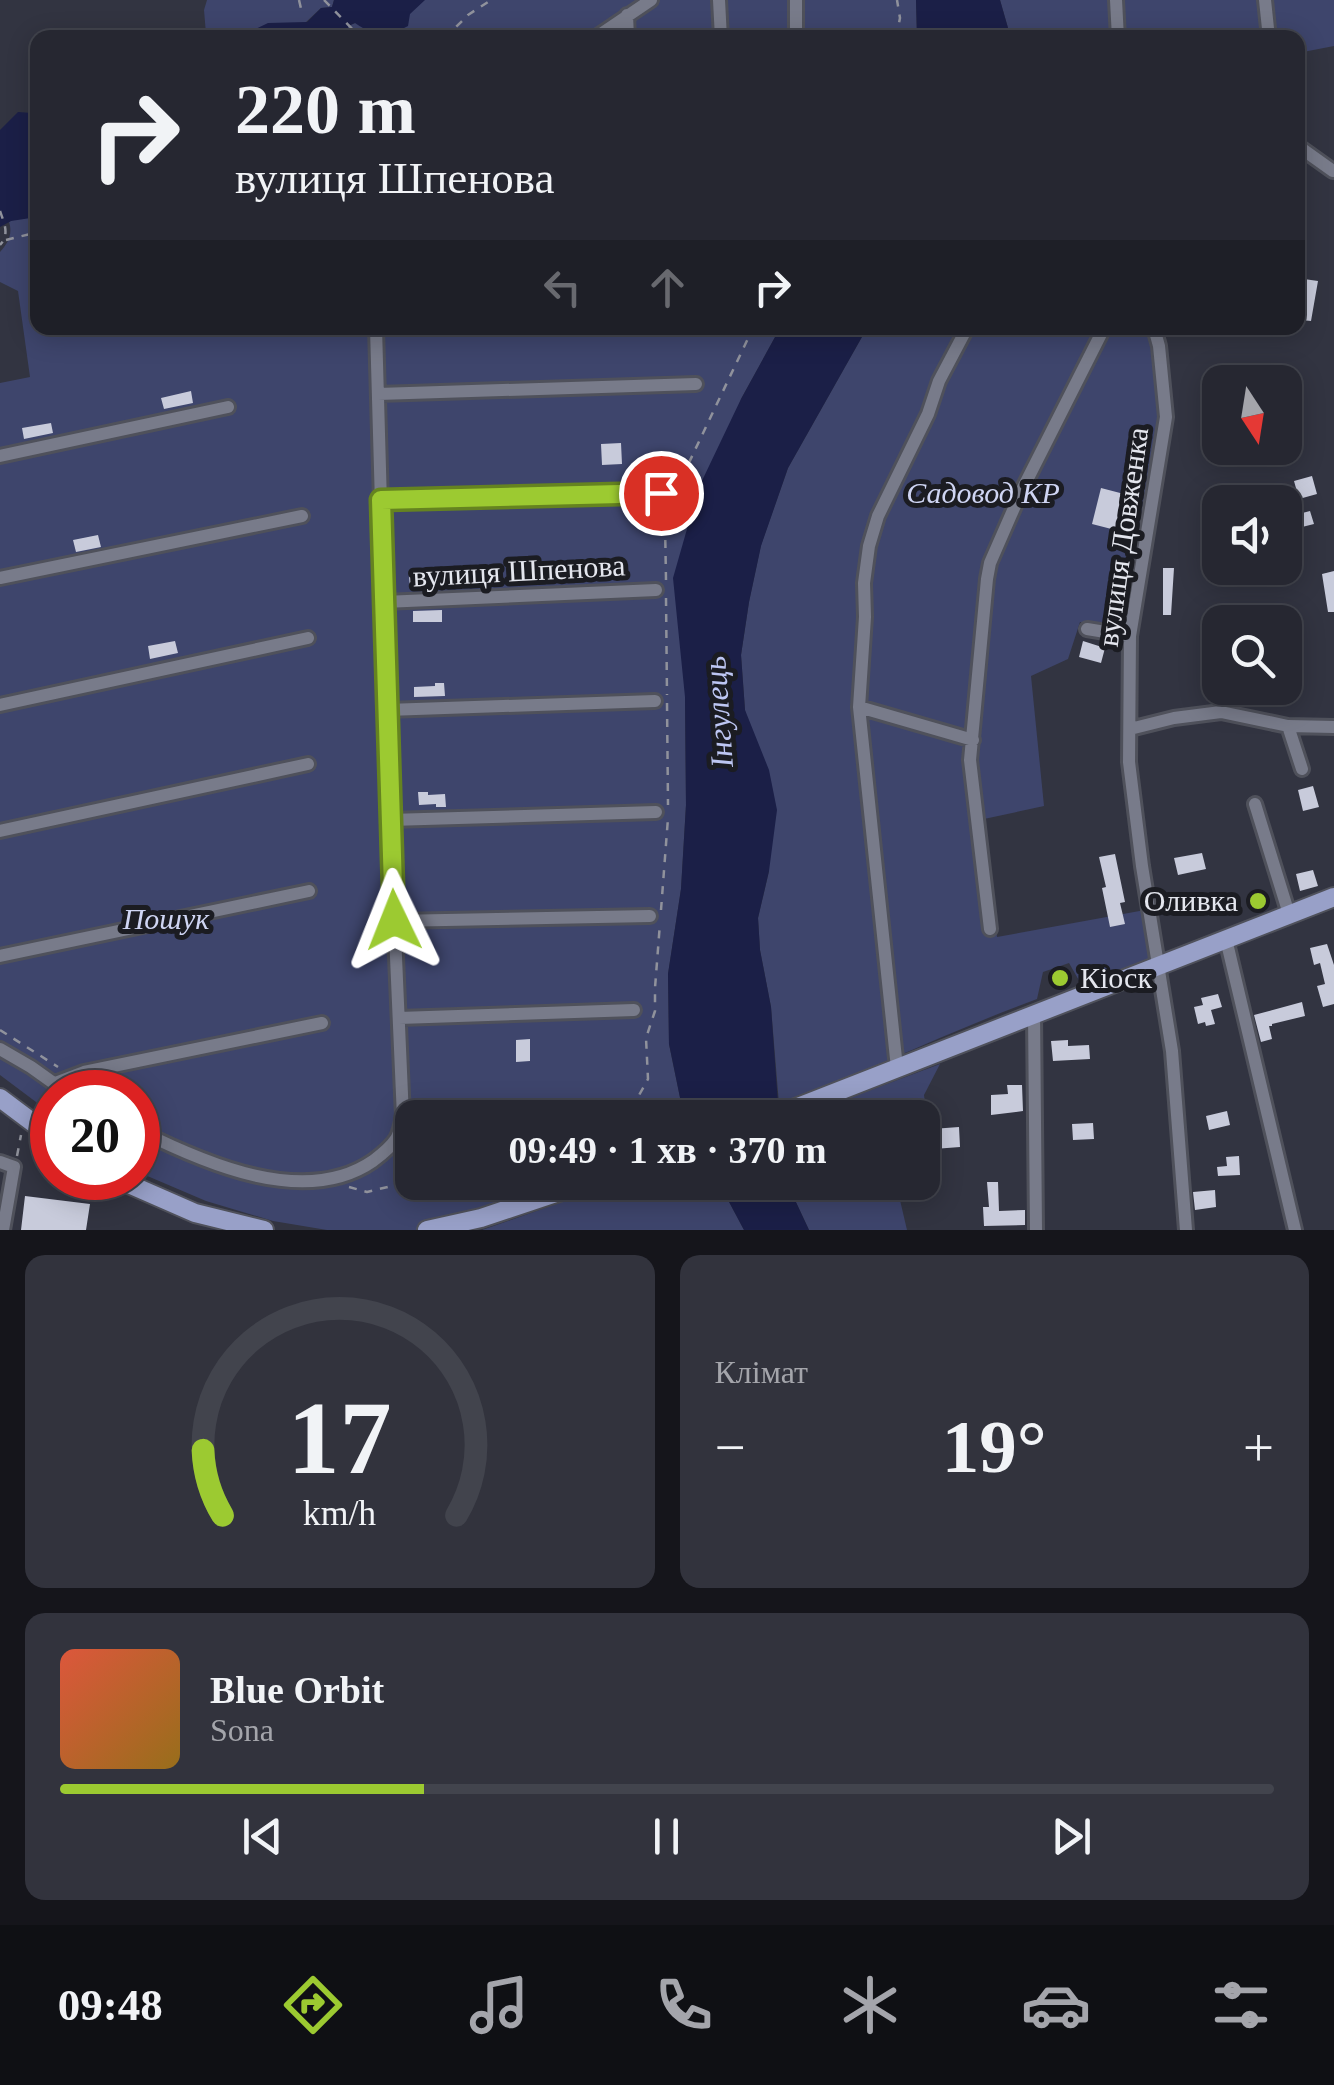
<!DOCTYPE html>
<html lang="uk">
<meta charset="utf-8">
<style>
:root{--surface:#262731;--page:#32333d;--text:#f1f3f6;--muted:#a4a5ab;--line:#42444d;--accent:#9cca31}
body{margin:0;font-family:Georgia,serif;background:var(--page);color:var(--text);height:100vh;display:flex;flex-direction:column;font-size:38px;white-space:nowrap}
*{box-sizing:border-box;margin:0}
p{font-size:32px;color:var(--muted)}
.icon{flex:none;width:55px;height:55px;fill:none;stroke:currentColor;stroke-width:2;stroke-linecap:round;stroke-linejoin:round}
.map{position:relative;height:1230px;overflow:hidden}
.drawer{display:flex;flex-direction:column;gap:25px;padding:25px;background:#15151b;flex:1}
.drawer>*{flex:none}
.guide{position:absolute;left:30px;top:30px;width:1275px;height:305px;border-radius:20px;box-shadow:0 5px 25px #0003,0 0 0 2px var(--line);background:#262731;color:var(--text);overflow:hidden}
.needle{width:65px;rotate:168deg}
.buttons{position:absolute;left:1202px;top:365px;display:grid;gap:20px}
.buttons a{display:grid;place-items:center;width:100px;height:100px;border-radius:20px;background:var(--surface);box-shadow:0 5px 25px #0003,0 0 0 2px var(--line);font-size:50px}
.speed{position:absolute;left:30px;top:1070px;display:flex;gap:20px;font-size:50px;font-weight:700;text-align:center}
.speed>*{display:grid;place-content:center;width:130px;height:130px;border-radius:50%;background:var(--surface);box-shadow:0 5px 25px #0003,0 0 0 2px var(--line);line-height:1}
.speed .limit{border:15px solid #d22;background:#fff;color:#111}
.pin{position:absolute;display:grid;place-items:center;width:85px;height:85px;color:#fff;margin:-42px;border:5px solid #fff;border-radius:50%;box-shadow:0 2px 10px #0007}
.me{position:absolute;width:110px;margin:-55px;rotate:358deg;stroke-linejoin:round;filter:drop-shadow(0 0 8px #0008)}
.turn{display:flex;align-items:center;gap:35px;height:210px;padding:0 40px;font-size:45px}
.turn .icon{width:130px;height:130px;stroke-width:2.5}
.turn b{display:block;font-size:70px;line-height:85px}
.lanes{display:flex;align-items:center;height:95px;padding:0 40px;background:#0003;justify-content:center;gap:50px;direction:ltr}
.lanes .off{opacity:.35}
.big{font-size:75px;font-weight:800;line-height:1.1}
.drawer .widget{flex:1;display:flex;flex-direction:column;justify-content:center;gap:15px;min-width:0;padding:0 35px;border-radius:20px;background:var(--page)}
.drawer .dial{align-items:center;gap:0}
.dial svg{height:260px;overflow:visible;fill:none;stroke:var(--line);stroke-width:7;stroke-linecap:round;text-anchor:middle}
.dial text{fill:var(--text);stroke:none}
.song{display:flex;align-items:center;gap:30px}
.cover{width:120px;height:120px;border-radius:15px;background:linear-gradient(135deg,hsl(10 70% 55%),hsl(40 70% 35%))}
.played{height:10px;border-radius:5px;background:linear-gradient(90deg,var(--accent) 30%,var(--line) 30%)}
.keys{display:flex;justify-content:space-around;direction:ltr}
.heat{display:flex;justify-content:space-between;align-items:center;font-size:55px;direction:ltr}
.drawer .tiles{flex:1;display:grid;gap:25px;grid-template-columns:1fr 1fr}
.widget:last-child{grid-column:span 2}
.trip{position:absolute;left:395px;top:1100px;width:545px;height:100px;border-radius:20px;background:var(--surface);box-shadow:0 5px 25px #0003,0 0 0 2px var(--line);font-weight:800;line-height:100px;text-align:center}
.tab-bar{display:flex;height:160px;justify-content:space-around;align-items:center;background:#0f1014;color:var(--muted)}
.tab-bar .icon{width:70px;height:70px}
.tab-bar .current{color:var(--accent)}
.tab-bar b{font-size:45px;color:var(--text)}
.map>svg:first-child{display:block}
.green{fill:#3e456c}
.water{fill:#1b1f47}
.building{fill:#c8cbdb}
.lines{fill:none;stroke-linecap:round;stroke-linejoin:round}
.minor-casing{stroke:#4f515b;stroke-width:18}
.major-casing{stroke:#4f515b;stroke-width:22}
.path{stroke:#90929c;stroke-width:2.5;stroke-dasharray:8 8;stroke-linecap:butt}
.minor{stroke:#787b8a;stroke-width:12}
.major{stroke:#98a0c8;stroke-width:18}
.route-casing{stroke:#658320;stroke-width:25}
.route{stroke:#9cca31;stroke-width:18}
.poi-dot{fill:#9cca31;stroke:#1b1c22;stroke-width:4}
.labels{text-anchor:middle;stroke-width:10;stroke-linejoin:round;paint-order:stroke}
.park-label{font-size:30px;font-style:italic;fill:#cfd5f3;stroke:#1b1c22}
.street-label{font-size:30px;fill:#e4e6ee;stroke:#1b1c22}
.poi-label{font-size:30px;fill:#e4e6ee;stroke:#1b1c22;text-anchor:end}
.water-label{font-size:32px;font-style:italic;fill:#bdc6f2;stroke:#1b1c22}
</style>
<div class="map">
<svg width="1334" height="1230" viewBox="0 0 1334 1230">
<rect width="100%" height="100%" fill="#323441"/>
<!-- green -->
<path class="green" d="M207,0H334L332,7L321,8L290,37L194,38L206,34L204,10Z
M410,0H916L917,37L345,38L348,36V26Z
M1000,0H1334V46L1298,53V38L1006,37L1008,28Z
M37,205L38,328H780L741,399L685,697L686,805L681,889L668,974L669,1044L684,1117L412,1118V1182L589,1183L427,1230H327L273,1221L206,1201L138,1172V1135C202,1169 282,1201 353,1178L346,1167C287,1193 192,1150 138,1124V1092H79L0,1040V383L30,377L18,291L0,282V252C8,243 13,234 9,222Z
M867,328H1151L1161,414L1126,632L1080,622L1068,659L1031,676L1044,806L984,819L997,937L1145,910L1152,958L1081,984L1069,963L1043,972L1037,999C950,1031 867,1072 779,1104L771,1007L760,950L758,918L769,871L745,710L741,655L749,602L761,545L788,468Z
M0,1053L60,1092H52V1114L0,1075Z
M940,1064L924,1095L927,1118L799,1117Z
M619,1182L719,1183L744,1230H482Z
M787,1183H896L907,1230H809Z"/>
<!-- water -->
<path class="water" d="M334,0H425L410,14L408,26C384,39 376,37 355,23L348,26V36L345,37H239L268,23L307,22L321,8L332,7Z
M916,0H1000L1008,28L1006,37H917Z
M37,110V217L11,221L0,227V130L18,112L32,113Z
M780,328H867L788,468L761,546L749,602L741,655L745,710L769,770L777,810L769,871L758,918L760,950L771,1007L779,1117H684L669,1044L668,974L681,889L686,805L685,697L673,578L699,487L741,399Z
M719,1183H787L809,1230H744Z"/>
<!-- building -->
<path class="building" d="M1304,279L1318,281L1311,321L1301,320Z
M191,391L193,403L164,409L161,398Z
M51,423L53,433L24,439L22,428Z
M621,443L622,464L602,465L601,444Z
M1312,476L1317,494L1299,499L1294,481Z
M1101,488L1124,494L1121,509L1126,510L1125,515L1131,516L1127,533L1092,524Z
M1310,511L1314,524L1290,530L1287,517Z
M98,535L101,547L76,552L73,540Z
M1163,568H1174L1171,615H1163Z
M1334,571V612H1328L1322,574Z
M409,576L442,577V589H410Z
M442,610V622H413V611Z
M175,641L178,653L150,659L148,646Z
M1083,641L1105,648L1101,663L1079,657Z
M435,683H444L445,696L414,697V687L435,686Z
M1313,786L1319,807L1303,811L1298,790Z
M418,792H428V795L445,794L446,807H436V804L419,805Z
M1202,853L1206,869L1178,875L1174,858Z
M1115,854L1125,902L1120,903L1125,924L1110,927L1102,888L1106,887L1099,857Z
M1313,870L1318,886L1300,891L1296,874Z
M1327,944L1334,965V1004L1323,1007L1317,986L1325,984L1320,963L1314,965L1310,948Z
M1218,994L1222,1007L1211,1010L1215,1024L1206,1026L1205,1022L1198,1024L1194,1007L1203,1005L1201,998Z
M1302,1002L1305,1016L1272,1024V1026H1269L1272,1039L1261,1042L1254,1015Z
M530,1039V1061L516,1062V1040Z
M1068,1040V1046L1089,1045L1090,1059L1053,1061L1051,1041Z
M1007,1085H1022L1023,1111L991,1115V1095L1008,1094Z
M1227,1111L1230,1125L1209,1130L1206,1116Z
M1093,1123L1094,1139L1073,1140L1072,1124Z
M959,1127L960,1147L934,1149L932,1129Z
M1239,1156L1240,1175L1218,1176L1217,1167L1227,1166L1226,1157Z
M987,1182H998L999,1211L1025,1210V1225L984,1226L983,1207H989Z
M1215,1190L1216,1207L1195,1210L1193,1192Z
M25,1196L90,1204L86,1230H21Z"/>
<g class="lines">
<defs>
<path id="minor" d="M719,0L721,38
M796,0V38
M1116,0L1118,38
M1265,0L1269,38
M627,15L628,38
M595,38L651,0
M1298,146L1333,171
M1154,328L1159,346L1166,417L1130,636L1129,762L1142,866L1172,1051L1186,1230
M378,394L696,384
M0,456L228,407
M381,500L661,493
M0,578L302,516
M384,602L656,590
M1087,629L1130,636
M0,705L308,638
M859,707L973,740
M387,710L655,701
M1288,726L1302,769
M1130,729L1174,718L1221,712L1288,726L1334,727
M1255,804L1289,914
M390,820L656,812
M0,831L308,764
M394,921L650,916
M990,929L970,760L987,579L990,563L1021,492L1104,328
M1226,939L1295,1230
M0,956L309,891
M1034,1013L1036,1230
M399,1018L634,1010
M0,1049L31,1067L66,1092
M897,1068L859,707L865,617L864,583L869,546L878,516L928,414L939,381L967,328
M55,1083L84,1072L322,1023
M494,1118L524,1111
M138,1130C204,1163 305,1208 373,1161C381,1155 391,1147 396,1139C400,1133 401,1124 403,1117L390,820L376,328
M0,1162L14,1167L3,1230"/>
<path id="major" d="M0,1098L52,1137
M770,1118L1334,897
M115,1178L195,1213L264,1230
M427,1230L481,1218L589,1182"/>
</defs>
<!-- minor casing -->
<use href="#minor" class="minor-casing"/>
<!-- major casing -->
<use href="#major" class="major-casing"/>
<!-- path -->
<path class="path" d="M299,0L302,13
M324,0L361,38
M445,38L468,15L491,0
M896,38L900,18L897,0
M0,211C4,223 10,234 0,245
M6,240L38,232
M675,492L753,328
M666,580L665,523L672,499
M666,598L667,695
M667,703L668,805
M661,910L668,818
M0,1030L58,1067
M599,1118L628,1107L638,1097L648,1079L646,1038L655,1011V988L660,923
M17,1156L21,1135
M85,1178L101,1186
M349,1187L367,1192L412,1181"/>
<!-- minor -->
<use href="#minor" class="minor"/>
<!-- major -->
<use href="#major" class="major"/>
</g>
<g class="lines">
<defs>
<path id="route" d="M394,920L381,500L661,493"/>
</defs>
<!-- route casing -->
<use href="#route" class="route-casing"/>
<!-- route -->
<use href="#route" class="route"/>
</g>
<!-- markers -->
<g class="poi-dot">
<circle cx="1258" cy="901" r="10"/>
<circle cx="1060" cy="978" r="10"/>
</g>
<g class="labels">
<!-- park labels -->
<g class="park-label">
<text x="983" y="503">Садовод КР</text>
<text x="166" y="929">Пошук</text>
</g>
<!-- street labels -->
<g class="street-label">
<text transform="translate(1123 537) rotate(-82)" y="10">вулиця Довженка</text>
<text transform="translate(519 571) rotate(-3)" y="10">вулиця Шпенова</text>
</g>
<!-- poi labels -->
<g class="poi-label">
<text x="1238" y="911">Оливка</text>
<text x="1080" y="988" text-anchor="start">Кіоск</text>
</g>
<!-- water labels -->
<g class="water-label">
<text transform="translate(718 712) rotate(-94)" y="11">Інгулець</text>
</g>
</g>
</svg>
<div class="buttons">
<a><svg class="needle" viewBox="-14 -14 28 28"><path d="M0-13l5 13h-10z" fill="#e53935"/><path d="M0 13l5-13h-10z" fill="#a4a5ab"/></svg></a>
<a><svg class="icon" aria-label="sound" viewBox="0 0 24 24"><path d="M4 9h4l5-4v14l-5-4H4zM17 9q2 3 0 6"/></svg></a>
<a><svg class="icon" aria-label="search" viewBox="0 0 24 24"><circle cx="10" cy="10" r="6"/><path d="M15 15l6 6"/></svg></a>
</div>
<div class="speed"><div class="limit">20</div></div>
<div class="pin" style="left:661px;top:493px;background:#d93025"><svg class="icon" aria-label="arrive" viewBox="0 0 24 24"><path d="M6 21V4h12l-3 4 3 4H6"/></svg></div>
<svg class="me" style="left:394px;top:920px" viewBox="-20 -20 40 40"><path d="M0-17L14 15 0 8-14 15z" fill="#9cca31" stroke="#fff" stroke-width="4"/></svg>
<div class="trip">09:49 · 1 хв · 370 m</div>
<div class="guide">
<div class="turn"><svg class="icon" aria-label="right" viewBox="0 0 24 24"><path d="M7 20v-9h11M14 6l5 5-5 5"/></svg><div><b>220 m</b>вулиця Шпенова</div></div>
<div class="lanes"><svg class="icon off" aria-label="left" viewBox="0 0 24 24"><path d="M17 20v-9H6M10 6l-5 5 5 5"/></svg><svg class="icon off" aria-label="ahead" viewBox="0 0 24 24"><path d="M12 20V5M6 11l6-6 6 6"/></svg><svg class="icon" aria-label="right" viewBox="0 0 24 24"><path d="M7 20v-9h11M14 6l5 5-5 5"/></svg></div>
</div>
</div>
<section class="drawer">
<div class="tiles">
<div class="widget dial"><svg viewBox="0 0 100 80">
<path d="M14 69A42 42 0 1 1 86 69"/>
<path d="M14 69A42 42 0 0 1 8 49" stroke="#9cca31"/>
<text x="50" y="56" font-size="32" font-weight="700">17</text>
<text x="50" y="72" font-size="11">km/h</text>
</svg></div>
<div class="widget"><p>Клімат</p>
<div class="heat"><a>−</a><b class="big">19°</b><a>+</a></div>
</div>
<div class="widget">
<div class="song"><i class="cover"></i><div><b>Blue Orbit</b><p>Sona</p></div></div>
<div class="played"></div>
<div class="keys"><svg class="icon" aria-label="previous" viewBox="0 0 24 24"><path d="M18 5L8 12l10 7zM5 5v14"/></svg><svg class="icon" aria-label="pause" viewBox="0 0 24 24"><path d="M8 5v14M16 5v14"/></svg><svg class="icon" aria-label="next" viewBox="0 0 24 24"><path d="M6 5l10 7-10 7zM19 5v14"/></svg></div>
</div>
</div>
</section>
<nav class="tab-bar">
<b>09:48</b>
<svg class="icon current" aria-label="directions" viewBox="0 0 24 24"><path d="M12 3l9 9-9 9-9-9zM9 14v-3h6M13 9l2 2-2 2"/></svg>
<svg class="icon" aria-label="music" viewBox="0 0 24 24"><path d="M9 18V5l10-2v13"/><circle cx="6" cy="18" r="3"/><circle cx="16" cy="16" r="3"/></svg>
<svg class="icon" aria-label="phone" viewBox="0 0 24 24"><path d="M5 4h4l2 5-3 2q2 4 5 5l2-3 5 2v4C11 20 4 13 5 4z"/></svg>
<svg class="icon" aria-label="climate" viewBox="0 0 24 24"><path d="M12 3v18M4 7l16 10M4 17L20 7"/></svg>
<svg class="icon" aria-label="car" viewBox="0 0 24 24"><path d="M5 17H2v-5l4-1 3-4h7l3 4 3 1v5h-3M9 17h6M6 11h13"/><circle cx="7" cy="17" r="2"/><circle cx="17" cy="17" r="2"/></svg>
<svg class="icon" aria-label="filters" viewBox="0 0 24 24"><path d="M4 7h16M4 17h16"/><circle cx="9" cy="7" r="2"/><circle cx="15" cy="17" r="2"/></svg>
</nav>
